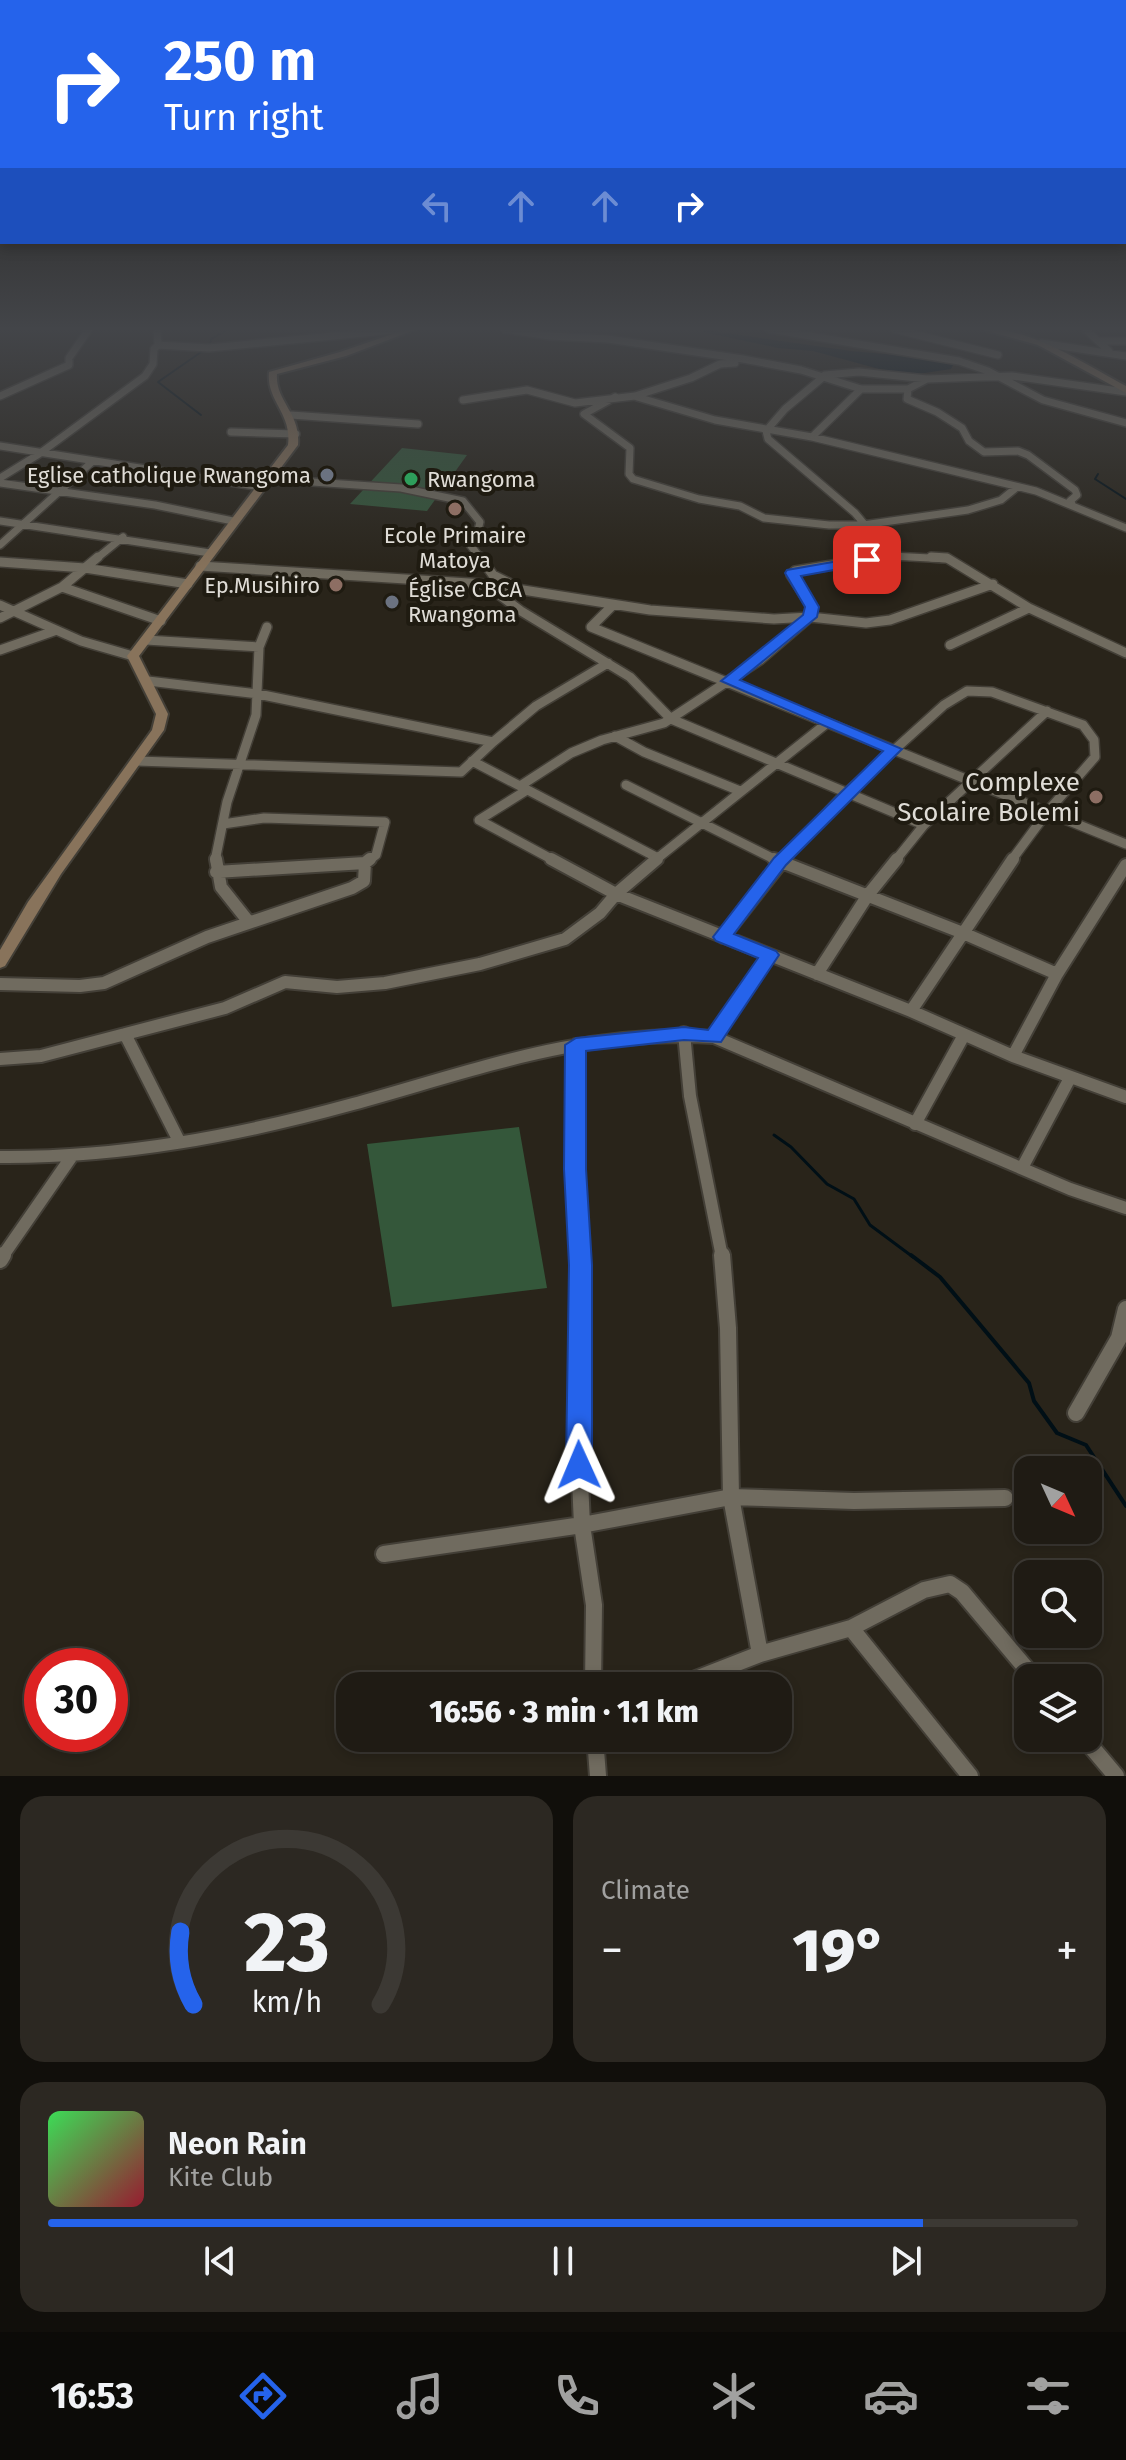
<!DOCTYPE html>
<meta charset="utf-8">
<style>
:root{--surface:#1f1b14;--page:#2c2822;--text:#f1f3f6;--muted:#a1a1a0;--line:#3c3934;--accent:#2563eb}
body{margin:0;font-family:"Fira Sans",sans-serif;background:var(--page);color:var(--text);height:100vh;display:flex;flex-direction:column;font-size:30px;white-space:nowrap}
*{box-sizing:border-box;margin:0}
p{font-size:26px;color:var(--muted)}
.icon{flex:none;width:44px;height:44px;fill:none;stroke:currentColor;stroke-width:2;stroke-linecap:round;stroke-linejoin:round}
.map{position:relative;height:1776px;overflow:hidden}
.details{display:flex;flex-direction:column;gap:20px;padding:20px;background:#110f0b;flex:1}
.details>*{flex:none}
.banner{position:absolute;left:0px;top:0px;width:1126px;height:244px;box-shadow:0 4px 12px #0003,0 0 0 2px var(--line);background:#2563eb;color:#fff;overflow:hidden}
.needle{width:52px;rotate:134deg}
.controls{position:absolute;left:1014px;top:1456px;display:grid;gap:16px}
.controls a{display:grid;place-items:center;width:88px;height:88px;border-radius:16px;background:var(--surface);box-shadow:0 4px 12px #0003,0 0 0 2px var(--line);font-size:40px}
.speed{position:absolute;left:24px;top:1648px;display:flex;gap:16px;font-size:40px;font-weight:700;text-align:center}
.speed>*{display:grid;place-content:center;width:104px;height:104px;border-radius:50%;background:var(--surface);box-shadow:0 4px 12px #0003,0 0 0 2px var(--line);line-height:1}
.speed .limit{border:12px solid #d22;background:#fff;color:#111}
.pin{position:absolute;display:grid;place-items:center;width:68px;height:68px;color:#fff;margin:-34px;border-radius:16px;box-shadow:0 4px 12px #0006}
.me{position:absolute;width:88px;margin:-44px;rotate:359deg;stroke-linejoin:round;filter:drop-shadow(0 0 6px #0008)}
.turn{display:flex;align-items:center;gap:28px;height:168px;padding:0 32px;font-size:36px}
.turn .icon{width:104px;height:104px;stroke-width:2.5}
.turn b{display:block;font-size:56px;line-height:68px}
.lanes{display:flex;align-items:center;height:76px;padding:0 32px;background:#0003;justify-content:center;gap:40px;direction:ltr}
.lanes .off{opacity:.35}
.big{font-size:60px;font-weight:800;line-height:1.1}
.details .tile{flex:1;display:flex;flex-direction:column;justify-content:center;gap:12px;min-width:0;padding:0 28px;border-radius:24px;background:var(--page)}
.details .dial{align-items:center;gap:0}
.dial svg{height:208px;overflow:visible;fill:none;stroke:var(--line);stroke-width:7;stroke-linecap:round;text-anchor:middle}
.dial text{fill:var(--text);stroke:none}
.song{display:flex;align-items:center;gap:24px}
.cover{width:96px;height:96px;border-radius:12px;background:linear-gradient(135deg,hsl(130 70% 55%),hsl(350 70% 35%))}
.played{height:8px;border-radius:4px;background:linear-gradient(90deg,var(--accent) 85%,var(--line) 85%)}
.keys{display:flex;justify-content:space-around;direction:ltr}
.heat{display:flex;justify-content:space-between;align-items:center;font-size:44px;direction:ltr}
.details .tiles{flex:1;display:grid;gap:20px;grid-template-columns:1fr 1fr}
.tile:last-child{grid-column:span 2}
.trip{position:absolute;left:336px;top:1672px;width:456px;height:80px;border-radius:24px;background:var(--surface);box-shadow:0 4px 12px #0003,0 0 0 2px var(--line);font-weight:800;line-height:80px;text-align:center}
.tab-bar{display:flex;height:128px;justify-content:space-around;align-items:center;background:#0c0b08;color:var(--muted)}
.tab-bar .icon{width:56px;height:56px}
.tab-bar .selected{color:var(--accent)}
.tab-bar b{font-size:36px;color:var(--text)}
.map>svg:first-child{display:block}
.green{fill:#34573a}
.water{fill:#000f16}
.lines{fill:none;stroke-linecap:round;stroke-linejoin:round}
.stream-far2{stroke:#000f16;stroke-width:2}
.stream-far1{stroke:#000f16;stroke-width:3}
.stream{stroke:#000f16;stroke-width:4}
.street-far3-casing{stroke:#433f37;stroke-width:10}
.street-far2-casing{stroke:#433f37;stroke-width:12}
.street-far1-casing{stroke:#433f37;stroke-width:16}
.street-casing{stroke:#433f37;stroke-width:20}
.secondary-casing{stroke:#433f37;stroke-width:4}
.street-far3{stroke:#706b5f;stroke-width:7}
.street-far2{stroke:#706b5f;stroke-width:9}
.street-far1{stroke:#706b5f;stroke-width:12}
.street{stroke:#706b5f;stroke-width:16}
.secondary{fill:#88735b;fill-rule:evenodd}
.route{fill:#2563eb;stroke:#184099;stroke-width:2}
.worship-dot{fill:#6b7280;stroke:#1f1b11;stroke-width:3}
.leisure-dot{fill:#2e9e5b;stroke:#1f1b11;stroke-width:3}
.education-dot{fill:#8d6e63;stroke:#1f1b11;stroke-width:3}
.labels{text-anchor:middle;stroke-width:8;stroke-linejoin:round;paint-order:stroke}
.far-poi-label{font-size:22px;fill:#dfdcd6;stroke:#1f1b11;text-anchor:end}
.poi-label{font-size:26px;fill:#dfdcd6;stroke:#1f1b11;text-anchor:end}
</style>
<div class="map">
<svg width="1126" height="1776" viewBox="0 0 1126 1776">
<rect width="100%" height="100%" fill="#29241a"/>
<!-- green -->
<path class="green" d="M402,448L467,455L427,511L350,504Z
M519,1127L547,1288L392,1307L367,1144Z"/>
<!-- water -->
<path class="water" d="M705,330L851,351L939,359L953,365L951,369L905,376L813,351L778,348L703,332Z"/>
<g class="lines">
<!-- stream-far2 -->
<path class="stream-far2" d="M210,346L211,339L229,329
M201,415L158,382L204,350
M1098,474L1095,479L1126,499"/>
<!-- stream-far1 -->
<path class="stream-far1" d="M774,1135L791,1147L827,1184L854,1199L870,1225L913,1257"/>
<!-- stream -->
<path class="stream" d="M911,1255L940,1277L1029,1383L1034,1401L1057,1433L1086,1445L1126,1506"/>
<defs>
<path id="street-far3" d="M504,329L550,336L608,339L743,359L801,370L861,389H908L927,379
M769,329L959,361L988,371L1043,400L1126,423
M894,329L998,355
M1085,329L1109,351
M1099,341H1126
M1041,343L1126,356
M158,345L209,348L405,329
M825,375L859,372L927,379L1012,376L1126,392
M822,378L785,409L766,431L768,439L855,513L891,556
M908,389L907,399L937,412L962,428L969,441L984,452L1018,451L1028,455L1075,490L1077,495L1070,501L1072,504
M0,396L69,365V358L89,329
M615,397L584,414L630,448L629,474L633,479L699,499L740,506L764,518L829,525H863L968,510L1001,500L1017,487
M637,397L715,420L812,437L861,389
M463,400L527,390L575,403L635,396L691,378L720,364L735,363
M291,415L418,424
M231,432L296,434
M812,437L1036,491L1126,528
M0,446L261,487
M0,478L39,454L145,376L153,364L154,349L158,345L157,329
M268,479L401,488L463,501L480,522L478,530L468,542L481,559
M0,483L155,505L233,521
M0,521L210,553
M0,545L93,461
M96,559L123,537
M869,559L891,556L949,559"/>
<path id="street-far2" d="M480,557L493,575L513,585
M931,557L947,558L1029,608L1126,653
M0,562L85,568L188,584
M200,566L485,584L650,610L774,619L810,617L812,607L791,575L795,571L882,557
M62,587L161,621
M489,587L521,611L630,677L671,719L924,825
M0,605L81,641L133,656
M613,605L591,627L1126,844
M0,618L62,587L98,557
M146,640L259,647
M950,645L1029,608
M0,650L54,631
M615,736L644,752L740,791
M493,742L536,706L608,663
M137,761L461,772L493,742L258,694L148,681
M472,761L658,858
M626,785L778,861
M520,786L571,753L602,740L664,723L760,660L810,617L866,623L890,620L993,584
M527,790L479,820L555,861
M223,824L264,818L385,822L376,855L368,861
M215,861L227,802L256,715L259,647L267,627
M654,861L827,723
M782,861L841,798L944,705L967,691L992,692L1083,725L1094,740L1095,757L1048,811L1011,861
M895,861L924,825L1047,711"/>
<path id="street-far1" d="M216,859L221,887L248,921
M551,859L616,894L911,1011L1013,1056L1126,1097
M774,859L963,933L1057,974
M216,872L365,863
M723,937L784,859
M817,974L868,895L897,859
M0,984L80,986L104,983L207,937L352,888L364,881L365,863L370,859
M911,1011L1013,859
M684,1033L690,1096L722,1257
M125,1034L179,1141
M714,1037L769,955
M576,1045L575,1169L580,1257
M1013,1056L1057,974L1126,865
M0,1059L41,1056L225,1008L285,982L337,987L385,983L480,964L565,939L600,913L616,894L657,859
M915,1124L964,1035
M0,1157C120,1158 237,1136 353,1104C477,1070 582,1029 714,1037L1070,1189L1126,1208
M1022,1168L1070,1078
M2,1257L72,1156"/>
<path id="street" d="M579,1255L578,1435L582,1525L594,1605L593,1686
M722,1255L728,1328L731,1497L760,1654
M0,1260L3,1255
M1076,1413L1119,1338L1126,1309
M384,1554L582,1525L731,1497L854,1501L1005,1498
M851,1628L970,1776
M678,1686L760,1654L851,1628L924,1590L950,1584L962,1592L1034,1678
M595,1738L598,1776
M1084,1738L1116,1776"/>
<path id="secondary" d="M407,329H417L346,356L277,374C275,401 301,413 298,445L139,656L168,714L164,730L61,874L5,966L0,968V950L28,902L152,730L156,714L127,656L288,445C292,413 266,401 269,372L340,352Z
M980,329C1029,326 1084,364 1126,386V393L1038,345Z"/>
</defs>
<!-- street-far3 casing -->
<use href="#street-far3" class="street-far3-casing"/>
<!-- street-far2 casing -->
<use href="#street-far2" class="street-far2-casing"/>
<!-- street-far1 casing -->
<use href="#street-far1" class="street-far1-casing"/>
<!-- street casing -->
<use href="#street" class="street-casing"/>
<!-- secondary casing -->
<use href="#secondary" class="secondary-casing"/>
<!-- street-far3 -->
<use href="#street-far3" class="street-far3"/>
<!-- street-far2 -->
<use href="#street-far2" class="street-far2"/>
<!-- street-far1 -->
<use href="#street-far1" class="street-far1"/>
<!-- street -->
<use href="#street" class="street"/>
<!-- secondary -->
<use href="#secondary" class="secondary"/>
</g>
<!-- sky -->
<linearGradient id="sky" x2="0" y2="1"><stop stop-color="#17140e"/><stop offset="0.57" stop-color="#434549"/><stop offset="1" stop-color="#434549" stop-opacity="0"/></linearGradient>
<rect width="1126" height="577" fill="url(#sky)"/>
<!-- route -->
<path class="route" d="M867,556L874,560L872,563L801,576L819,607L817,617L740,680L902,749L786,865L734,934L776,951L779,955L721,1042L684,1040L586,1051V1169L592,1265V1465L588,1473L579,1476L570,1473L566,1465L569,1265L564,1169L565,1045L576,1038L684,1027L708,1030L758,958L716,941L713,937L774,858L883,751L721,681L803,615L805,607L785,573L787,570Z"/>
<!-- markers -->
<g class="worship-dot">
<circle cx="327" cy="475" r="8"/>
<circle cx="392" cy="602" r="8"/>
</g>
<circle class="leisure-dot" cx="411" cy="479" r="8"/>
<g class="education-dot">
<circle cx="455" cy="509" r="8"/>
<circle cx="336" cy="585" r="8"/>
<circle cx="1096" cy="797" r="8"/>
</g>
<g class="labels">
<!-- far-poi labels -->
<g class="far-poi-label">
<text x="311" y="483">Eglise catholique Rwangoma</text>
<text x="427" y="487" text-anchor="start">Rwangoma</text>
<text x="455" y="543" text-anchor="middle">Ecole Primaire<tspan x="455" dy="25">Matoya</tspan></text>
<text x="320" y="593">Ep.Musihiro</text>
<text x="408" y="597" text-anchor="start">Église CBCA<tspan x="408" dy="25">Rwangoma</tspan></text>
</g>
<!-- poi labels -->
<g class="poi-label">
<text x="1080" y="791">Complexe<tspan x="1080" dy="30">Scolaire Bolemi</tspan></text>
</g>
</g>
</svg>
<div class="controls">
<a><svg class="needle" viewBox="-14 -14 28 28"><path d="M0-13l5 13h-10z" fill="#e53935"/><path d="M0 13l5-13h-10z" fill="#a1a1a0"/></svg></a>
<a><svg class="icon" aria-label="search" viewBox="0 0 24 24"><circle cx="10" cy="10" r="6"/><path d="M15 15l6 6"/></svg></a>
<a><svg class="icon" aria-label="layers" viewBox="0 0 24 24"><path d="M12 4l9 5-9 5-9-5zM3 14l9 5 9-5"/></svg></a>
</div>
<div class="speed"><div class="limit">30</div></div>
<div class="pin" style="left:867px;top:560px;background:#d93025"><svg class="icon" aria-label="arrive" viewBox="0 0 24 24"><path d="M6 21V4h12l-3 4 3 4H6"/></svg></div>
<svg class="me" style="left:579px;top:1465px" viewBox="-20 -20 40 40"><path d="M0-17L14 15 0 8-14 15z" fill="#2563eb" stroke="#fff" stroke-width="4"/></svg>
<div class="trip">16:56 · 3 min · 1.1 km</div>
<div class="banner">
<div class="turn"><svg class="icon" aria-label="right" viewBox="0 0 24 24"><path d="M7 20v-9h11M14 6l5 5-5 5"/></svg><div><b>250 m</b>Turn right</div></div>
<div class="lanes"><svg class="icon off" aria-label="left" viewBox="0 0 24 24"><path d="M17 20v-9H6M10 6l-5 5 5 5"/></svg><svg class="icon off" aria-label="ahead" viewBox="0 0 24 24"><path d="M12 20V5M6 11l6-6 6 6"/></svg><svg class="icon off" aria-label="ahead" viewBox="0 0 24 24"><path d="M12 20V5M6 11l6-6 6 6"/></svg><svg class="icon" aria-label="right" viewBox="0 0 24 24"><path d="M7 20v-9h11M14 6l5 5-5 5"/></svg></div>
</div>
</div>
<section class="details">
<div class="tiles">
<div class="tile dial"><svg viewBox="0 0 100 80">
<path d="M14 69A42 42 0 1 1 86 69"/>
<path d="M14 69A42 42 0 0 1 9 41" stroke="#2563eb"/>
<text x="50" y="56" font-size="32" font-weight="700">23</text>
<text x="50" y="72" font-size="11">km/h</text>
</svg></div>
<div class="tile"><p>Climate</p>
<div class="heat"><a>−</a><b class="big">19°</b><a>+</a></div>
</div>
<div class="tile">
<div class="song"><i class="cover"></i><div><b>Neon Rain</b><p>Kite Club</p></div></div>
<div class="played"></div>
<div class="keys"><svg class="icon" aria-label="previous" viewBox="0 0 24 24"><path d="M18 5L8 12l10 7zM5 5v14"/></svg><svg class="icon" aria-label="pause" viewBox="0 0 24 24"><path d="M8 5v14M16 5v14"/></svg><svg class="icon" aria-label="next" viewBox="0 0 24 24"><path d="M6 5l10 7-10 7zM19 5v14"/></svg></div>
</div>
</div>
</section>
<nav class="tab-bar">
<b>16:53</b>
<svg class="icon selected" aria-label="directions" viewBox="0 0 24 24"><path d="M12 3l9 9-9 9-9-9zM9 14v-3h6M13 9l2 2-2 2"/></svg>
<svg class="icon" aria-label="music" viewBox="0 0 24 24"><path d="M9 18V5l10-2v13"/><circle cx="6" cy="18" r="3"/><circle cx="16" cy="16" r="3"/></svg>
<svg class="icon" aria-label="phone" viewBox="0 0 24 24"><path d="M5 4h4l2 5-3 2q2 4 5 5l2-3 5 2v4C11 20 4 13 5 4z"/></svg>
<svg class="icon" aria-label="climate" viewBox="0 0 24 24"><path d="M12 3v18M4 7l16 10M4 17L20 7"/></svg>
<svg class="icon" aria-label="car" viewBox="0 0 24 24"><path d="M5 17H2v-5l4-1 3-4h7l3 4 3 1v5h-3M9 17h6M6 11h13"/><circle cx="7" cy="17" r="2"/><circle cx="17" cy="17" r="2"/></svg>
<svg class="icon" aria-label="filters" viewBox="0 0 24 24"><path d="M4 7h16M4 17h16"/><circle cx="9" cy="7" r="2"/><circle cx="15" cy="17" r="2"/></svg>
</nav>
